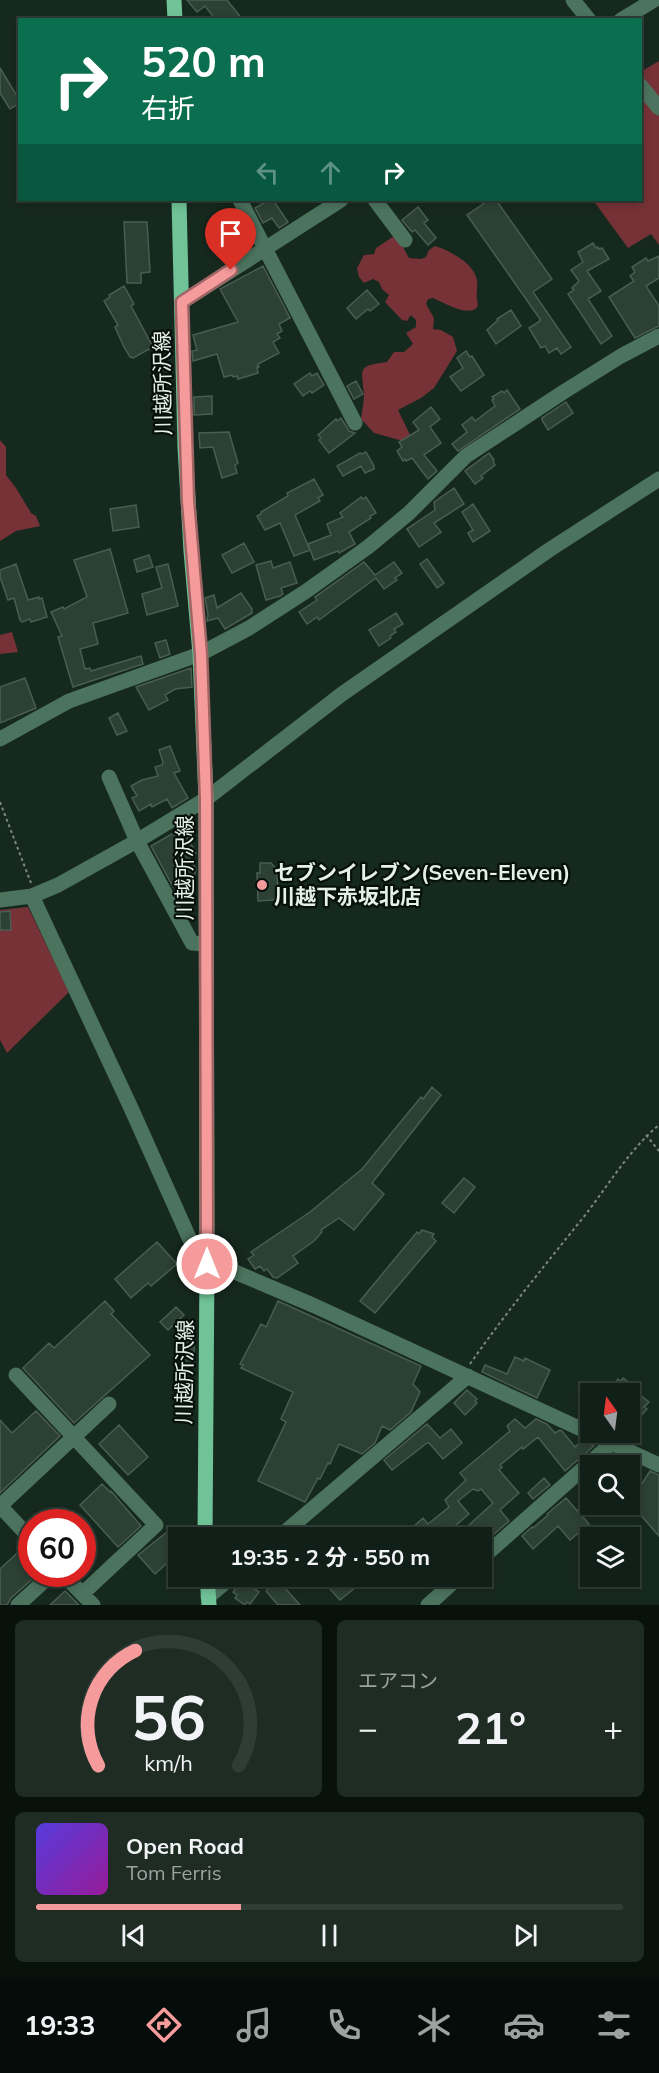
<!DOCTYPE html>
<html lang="ja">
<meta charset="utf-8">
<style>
:root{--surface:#101f17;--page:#1e2c24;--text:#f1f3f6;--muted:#9ca2a1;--line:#303d36;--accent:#f59b9c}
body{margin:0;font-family:Mulish,"Noto Sans JP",sans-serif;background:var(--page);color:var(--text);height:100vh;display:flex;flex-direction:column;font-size:22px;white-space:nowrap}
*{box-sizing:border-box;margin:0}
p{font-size:20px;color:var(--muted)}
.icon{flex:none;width:33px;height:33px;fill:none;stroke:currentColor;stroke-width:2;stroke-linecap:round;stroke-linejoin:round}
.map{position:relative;height:1605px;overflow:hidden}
.sheet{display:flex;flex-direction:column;gap:15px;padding:15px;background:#09110d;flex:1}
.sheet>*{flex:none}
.banner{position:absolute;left:18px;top:18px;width:624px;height:183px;border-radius:0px;box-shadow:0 3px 9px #0003,0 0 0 2px var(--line);background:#0b6e4f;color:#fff;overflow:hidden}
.needle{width:39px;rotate:346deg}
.tools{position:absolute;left:580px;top:1383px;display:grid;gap:12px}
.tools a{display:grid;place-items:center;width:60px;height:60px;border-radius:0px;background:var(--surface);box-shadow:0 3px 9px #0003,0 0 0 2px var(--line);font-size:30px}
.speed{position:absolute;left:18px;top:1509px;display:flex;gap:12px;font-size:30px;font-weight:700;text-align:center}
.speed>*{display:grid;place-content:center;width:78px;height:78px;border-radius:50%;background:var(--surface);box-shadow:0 3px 9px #0003,0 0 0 2px var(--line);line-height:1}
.speed .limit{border:9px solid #d22;background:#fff;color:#111}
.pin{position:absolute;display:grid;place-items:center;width:51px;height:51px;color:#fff;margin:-62px -26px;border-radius:50% 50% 50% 0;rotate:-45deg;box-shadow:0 0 6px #0007}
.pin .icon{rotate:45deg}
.me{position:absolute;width:66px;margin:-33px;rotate:0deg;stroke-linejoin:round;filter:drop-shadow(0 0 4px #0008)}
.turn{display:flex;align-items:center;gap:21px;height:126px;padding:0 24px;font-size:27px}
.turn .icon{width:78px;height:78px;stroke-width:2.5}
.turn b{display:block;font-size:42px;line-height:51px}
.lanes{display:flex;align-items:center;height:57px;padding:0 24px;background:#0003;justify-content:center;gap:30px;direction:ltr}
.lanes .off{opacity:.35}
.big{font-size:45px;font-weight:700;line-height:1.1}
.sheet .tile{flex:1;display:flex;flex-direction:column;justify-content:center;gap:9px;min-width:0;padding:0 21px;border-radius:9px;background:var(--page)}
.sheet .dial{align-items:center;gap:0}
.dial svg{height:156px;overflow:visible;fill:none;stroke:var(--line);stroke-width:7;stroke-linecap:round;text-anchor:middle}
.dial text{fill:var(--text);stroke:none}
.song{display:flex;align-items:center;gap:18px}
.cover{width:72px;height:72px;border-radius:9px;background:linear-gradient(135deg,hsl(250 70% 55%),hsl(300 70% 35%))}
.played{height:6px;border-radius:3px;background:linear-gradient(90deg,var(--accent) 35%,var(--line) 35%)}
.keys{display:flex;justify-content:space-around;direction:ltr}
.heat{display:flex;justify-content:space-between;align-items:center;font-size:33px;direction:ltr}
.sheet .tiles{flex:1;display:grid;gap:15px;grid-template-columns:1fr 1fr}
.tile:last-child{grid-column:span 2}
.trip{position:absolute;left:168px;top:1527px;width:324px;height:60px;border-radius:0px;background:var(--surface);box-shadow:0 3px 9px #0003,0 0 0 2px var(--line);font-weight:700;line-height:60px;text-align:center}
.menu{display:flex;height:96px;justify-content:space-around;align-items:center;background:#060c09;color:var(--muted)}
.menu .icon{width:42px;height:42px}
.menu .on{color:var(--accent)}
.menu b{font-size:27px;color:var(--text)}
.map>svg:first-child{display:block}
.green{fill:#763236}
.building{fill:#2c4034;stroke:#495d52;stroke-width:1.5}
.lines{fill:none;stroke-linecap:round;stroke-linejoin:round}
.path{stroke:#7a8981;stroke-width:2;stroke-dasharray:3 3;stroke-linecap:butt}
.minor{stroke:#4c735e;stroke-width:15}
.major{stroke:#6fc397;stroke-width:15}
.route-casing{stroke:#9f6565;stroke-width:15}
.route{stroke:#f59b9c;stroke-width:10}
.poi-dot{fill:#f59b9c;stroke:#070f0b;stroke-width:2}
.labels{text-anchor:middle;stroke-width:4.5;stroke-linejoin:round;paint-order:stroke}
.street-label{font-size:21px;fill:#e4f0e9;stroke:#070f0b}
.poi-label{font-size:21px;font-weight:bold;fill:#e4f0e9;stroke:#070f0b;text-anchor:start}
</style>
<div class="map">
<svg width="659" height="1605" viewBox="0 0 659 1605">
<rect width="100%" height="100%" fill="#16291f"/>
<!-- green -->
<path class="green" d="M659,61V245L651,234L628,248L593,200H640L641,69L642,71Z
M394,236L398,238L409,258L421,259L426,257L429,250L435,246C450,251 474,263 477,280C478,286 476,293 477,299C478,304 479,308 473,310C462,314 443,302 433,298L428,299L426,304L434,318L433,329L441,330L453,337L457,351L434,388L421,398L398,410L411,437L403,441L374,433L361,419C362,411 364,402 364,394C361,367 358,366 387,362L394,352H404L413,344L406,333L416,327V320L411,315L407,321L402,320L385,302L389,295L382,289L379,282L373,279L364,283L359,277L357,268L364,255L374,254L376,248Z
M0,440L6,447V475L16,488L31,513L36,516L40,526L16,531L0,541Z
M12,632L18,652L0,654V635Z
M28,907L69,992L7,1053L0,1040V910Z"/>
<!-- building -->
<path class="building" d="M187,0H227L243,20H216L205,6L197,12Z
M0,68L20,101V103L10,109L0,93Z
M269,200H273L288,222L279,228L272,218L263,223L255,208Z
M489,200H496L552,279L533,292L571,347L561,354L557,348L549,353L545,346L541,348L529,328L540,321V319L467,215Z
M418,207L428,220L424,223L436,238L428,245L415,230L412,232L402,220Z
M238,218L248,236L233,241L230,234L216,239L214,237L211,228Z
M124,222H147L150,272L141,273V283H127Z
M593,243L596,248L598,247L599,249L602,248L609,259L587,271L601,291L588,299L612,336L601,344L568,294L574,290L572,288L579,281L571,270L583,262L578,252Z
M659,256V278L646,286L659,306V326L635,338L609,297L634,281L630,276L635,272L632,267L646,258L648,261Z
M263,266L290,318L279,324L282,331L277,334L280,338L273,342L279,353L258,364L259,367H257L258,373L238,379L237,376L233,377L232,375L224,377L217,354L193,361L192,351L197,350L193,335L238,322L220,289Z
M124,286L134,304L131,306L153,347L133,358L130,357L124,347L115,327L118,325L104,301L110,297L109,295Z
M367,290L379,304L370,311L368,309L356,319L347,308Z
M511,310L521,326L496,344L487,330L498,320L497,319Z
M466,351L470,357L472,356L484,375L461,391L450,377L463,368L457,358Z
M310,373L312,376L317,373L324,385L312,393L310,391L303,396L294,384Z
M356,381L363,394L354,399L347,386Z
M507,390L520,409L458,451L452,444L467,432L462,425L472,417L475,421L495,406L492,400L494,399L492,397L502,391L504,393Z
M212,396V414L194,415V397Z
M566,402L573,413L548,430L542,420V418Z
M431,407L440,419L430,427L441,443L424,455L437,471L428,479L412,458L406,461L405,459L403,461L397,451L402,447L399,442L419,430L413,422Z
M341,418L349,431L355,433L329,453L319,440L321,438L318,435L336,419L337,421Z
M229,432L238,463L235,465L237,473L222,478L213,447L200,448L199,433Z
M366,452L374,466V469L365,473L361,466L343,476L337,466L360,453L362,454Z
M489,453L494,460L493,461L495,465L481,476L483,478L475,484L465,471Z
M314,479L323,495L318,498L320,501L295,515L310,550L294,556L280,523L265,530L257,516L261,514V512L288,496L287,493Z
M454,488L464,504L434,523L441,532L419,547L407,529L435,510L434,502Z
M361,497L363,499L366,497L376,513L370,516L371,518L349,532L355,544L339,553L338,551L314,560L308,544L331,535L327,524L343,517L340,513Z
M473,504L490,531L473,542L468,533L473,530L462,512Z
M136,505L139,527L113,531L110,509Z
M244,543L254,562L232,573L222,555Z
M110,549L128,613L93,623L98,644L80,649L85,669L90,668L91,671L141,656L143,664L73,687L58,637L62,636L51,612L63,607L64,609L87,597L74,560Z
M149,555L153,567L137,572L134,560Z
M427,559L444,583L437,588L420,564Z
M271,561L273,568L290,562L297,583L281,588L283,594L280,596L266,600L256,565Z
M364,562L375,575L394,562L402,573L395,578L397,580L384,589L376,578L319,620L317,617L307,624L299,612L317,600L315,597Z
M16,564L28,600L39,597V599L42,598L47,617L31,622L30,619L22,622L20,620L14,598L8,600L0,577V570Z
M168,564L178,606L147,615L142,594L162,588L156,567Z
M241,593L252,609V613L225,629L218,618L207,621L208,614L205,598L214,595L217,608Z
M396,613L403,624L394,629L396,632L390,636L391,638L379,646L369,630Z
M166,640L170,654L160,658L155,643Z
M191,668L192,687L175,689L165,695L168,700L149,710L136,687Z
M25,678L36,708L0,723V687Z
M118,713L127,731L117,735L109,718Z
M170,746L180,771L174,773L188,798L172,808L167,799L152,807L151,804L139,811L132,798L137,796L131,786L142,780L158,776L155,767L162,765L163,762L159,750Z
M182,828L196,853L190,858L196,869L193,881L178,890L175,885L173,887L151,846Z
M260,863H271L277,870L278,896L273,900L258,901L257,873H260Z
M10,911L11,930H0V912Z
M432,1087L441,1095L372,1183L384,1194L354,1230L339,1218L321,1230L322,1232L314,1241L293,1256L298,1263L277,1278L273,1277L267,1269L264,1271L260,1266L255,1269L248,1259L254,1255L251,1252L310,1212L362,1169L421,1097L423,1099Z
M464,1178L475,1187L454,1213L442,1203Z
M422,1230L434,1234L432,1237L436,1241L375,1313L360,1301L417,1232L419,1234Z
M157,1242L177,1264L151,1286L148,1283L131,1298L115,1279Z
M105,1301L114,1311L111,1314L150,1355L74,1423L23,1368L49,1343L54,1348Z
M278,1301L421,1366L413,1384L420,1392L411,1412L390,1430L382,1426L375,1443L362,1454L339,1444L330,1464L328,1463L320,1479L318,1478L305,1502L258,1481L286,1422L281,1419L293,1392L241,1368L243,1365L240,1364L261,1324L266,1327Z
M176,1307L184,1315L168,1330L160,1322Z
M181,1337H194V1366H181Z
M515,1357L524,1361L525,1358L550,1370L537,1398L482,1372L485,1365L507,1374Z
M623,1378L631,1384L629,1386L649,1402L644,1407L647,1409L630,1429V1394H607L618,1379L621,1381Z
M467,1390L477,1399L475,1401L477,1403L465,1415L454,1403Z
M36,1411L60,1436L0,1493V1420L12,1433Z
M515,1419L525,1428L536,1419L547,1424L555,1433L560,1430L562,1431L575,1447L583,1440L594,1446L565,1471L538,1437L523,1449L522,1447L500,1465L502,1467L499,1470L519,1493L500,1510L509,1521L484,1543L469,1525L493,1503L481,1489L478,1491L473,1489L458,1501L469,1514L441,1538H424L414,1526L423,1518L428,1524L449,1507L445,1500L466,1480L460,1473L510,1431L507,1426Z
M427,1424L440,1438L451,1429L462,1443L443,1459L429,1443H427L392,1470L384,1460Z
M119,1425L148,1457L128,1475L99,1444Z
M650,1471L659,1475V1536L630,1503V1473L641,1485Z
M544,1478L550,1485L533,1499L528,1493Z
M102,1484L110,1492L111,1491L141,1526L118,1547L80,1505Z
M566,1498L589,1524L570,1540L558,1526L533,1549L522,1536L532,1527L533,1528L548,1515L547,1514Z
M167,1532L178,1544V1553L155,1574L138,1555Z
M25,1546L32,1552V1574H38L11,1598L7,1605H0V1569Z
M346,1576H356L361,1583L340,1600L330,1589Z
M242,1580L259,1592L250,1604L247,1602L245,1605L235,1598L237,1595L233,1592Z
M278,1580L300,1605H278L266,1591Z
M65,1591L79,1605H50Z"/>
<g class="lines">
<!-- path -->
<path class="path" d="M0,802L31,883
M646,1135L659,1151
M470,1364C507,1311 546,1264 586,1214C609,1184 630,1149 659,1125"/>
<!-- minor -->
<path class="minor" d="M573,0L589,20
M621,20L654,0
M640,85L659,108
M240,200L355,423
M375,200L405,240
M182,302L341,200
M0,739L69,701L200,654L249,628L305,592L368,547L409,513L466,456L565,391L621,356L659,336
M109,777L137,841L192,943L206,944
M32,896L131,1108L195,1251L207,1264L235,1272L315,1306L659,1465
M0,900L32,896L58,885L137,841L206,799L342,694L549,550L659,479
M16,1375L156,1525L82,1594
M0,1506L109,1404
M0,1506L32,1540
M278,1538L468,1376
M482,1558L612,1443
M63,1574L93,1605
M208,1597L233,1576
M18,1605L52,1574
M428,1605L460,1576"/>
<!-- major -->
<path class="major" d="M174,0L175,20
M179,200L185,447L191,551L200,654L206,799L207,1264L205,1538
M207,1576L209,1605"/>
</g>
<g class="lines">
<defs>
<path id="route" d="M207,1264L206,799L201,654L188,501L182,302L231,270"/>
</defs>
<!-- route casing -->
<use href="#route" class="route-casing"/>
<!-- route -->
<use href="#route" class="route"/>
</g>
<!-- markers -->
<circle class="poi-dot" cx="262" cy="885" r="6"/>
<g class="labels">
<!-- street labels -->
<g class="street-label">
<text transform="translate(163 383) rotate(-91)" y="7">川越所沢線</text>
<text transform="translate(185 868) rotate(-90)" y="7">川越所沢線</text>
<text transform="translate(185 1372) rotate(-89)" y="7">川越所沢線</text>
</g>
<!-- poi labels -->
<g class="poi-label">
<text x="274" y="880">セブンイレブン(Seven-Eleven)<tspan x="274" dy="24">川越下赤坂北店</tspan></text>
</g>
</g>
</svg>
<div class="tools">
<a><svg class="needle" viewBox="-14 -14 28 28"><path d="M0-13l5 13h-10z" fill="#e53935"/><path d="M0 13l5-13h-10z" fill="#9ca2a1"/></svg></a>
<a><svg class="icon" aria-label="search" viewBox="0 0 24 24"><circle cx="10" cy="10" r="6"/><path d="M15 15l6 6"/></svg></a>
<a><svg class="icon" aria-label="layers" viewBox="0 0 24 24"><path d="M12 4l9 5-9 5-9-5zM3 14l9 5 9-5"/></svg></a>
</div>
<div class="speed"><div class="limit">60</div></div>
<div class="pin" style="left:231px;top:270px;background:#d93025"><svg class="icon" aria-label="arrive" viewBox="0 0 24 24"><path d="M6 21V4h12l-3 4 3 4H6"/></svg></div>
<svg class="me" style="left:207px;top:1264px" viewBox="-20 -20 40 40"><circle r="17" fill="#f59b9c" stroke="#fff" stroke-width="3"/><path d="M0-11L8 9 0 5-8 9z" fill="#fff"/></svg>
<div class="trip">19:35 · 2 分 · 550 m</div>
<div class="banner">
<div class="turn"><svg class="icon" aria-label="right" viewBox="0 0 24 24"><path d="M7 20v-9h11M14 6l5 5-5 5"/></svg><div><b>520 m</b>右折</div></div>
<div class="lanes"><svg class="icon off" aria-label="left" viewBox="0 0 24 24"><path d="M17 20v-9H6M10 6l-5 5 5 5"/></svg><svg class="icon off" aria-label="ahead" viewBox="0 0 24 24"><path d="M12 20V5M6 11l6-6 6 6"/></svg><svg class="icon" aria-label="right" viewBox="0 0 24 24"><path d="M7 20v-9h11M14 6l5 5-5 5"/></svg></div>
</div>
</div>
<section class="sheet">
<div class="tiles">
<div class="tile dial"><svg viewBox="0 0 100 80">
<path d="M14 69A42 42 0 1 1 86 69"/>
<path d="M14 69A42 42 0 0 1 33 10" stroke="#f59b9c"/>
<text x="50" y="56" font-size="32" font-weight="700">56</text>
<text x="50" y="72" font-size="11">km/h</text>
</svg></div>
<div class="tile"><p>エアコン</p>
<div class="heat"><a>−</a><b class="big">21°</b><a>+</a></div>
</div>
<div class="tile">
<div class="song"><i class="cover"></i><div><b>Open Road</b><p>Tom Ferris</p></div></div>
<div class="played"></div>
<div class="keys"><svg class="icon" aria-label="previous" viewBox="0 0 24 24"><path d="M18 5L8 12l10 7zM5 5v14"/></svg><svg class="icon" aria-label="pause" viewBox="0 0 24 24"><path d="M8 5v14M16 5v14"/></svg><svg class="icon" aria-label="next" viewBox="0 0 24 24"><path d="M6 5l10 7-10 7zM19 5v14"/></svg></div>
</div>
</div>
</section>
<nav class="menu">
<b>19:33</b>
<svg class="icon on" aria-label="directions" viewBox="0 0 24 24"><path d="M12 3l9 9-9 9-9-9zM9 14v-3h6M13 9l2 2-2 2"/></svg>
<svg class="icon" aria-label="music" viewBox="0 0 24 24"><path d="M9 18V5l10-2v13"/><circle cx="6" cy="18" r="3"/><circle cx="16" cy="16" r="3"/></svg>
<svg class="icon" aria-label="phone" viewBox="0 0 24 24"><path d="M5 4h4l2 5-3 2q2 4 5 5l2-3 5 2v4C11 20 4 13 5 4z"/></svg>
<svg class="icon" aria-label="climate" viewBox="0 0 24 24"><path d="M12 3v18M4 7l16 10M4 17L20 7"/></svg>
<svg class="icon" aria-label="car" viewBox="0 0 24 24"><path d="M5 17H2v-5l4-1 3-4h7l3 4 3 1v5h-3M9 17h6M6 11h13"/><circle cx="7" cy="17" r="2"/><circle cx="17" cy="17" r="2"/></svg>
<svg class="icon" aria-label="filters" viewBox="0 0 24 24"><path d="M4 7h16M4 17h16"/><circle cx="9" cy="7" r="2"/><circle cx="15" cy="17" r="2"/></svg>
</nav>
